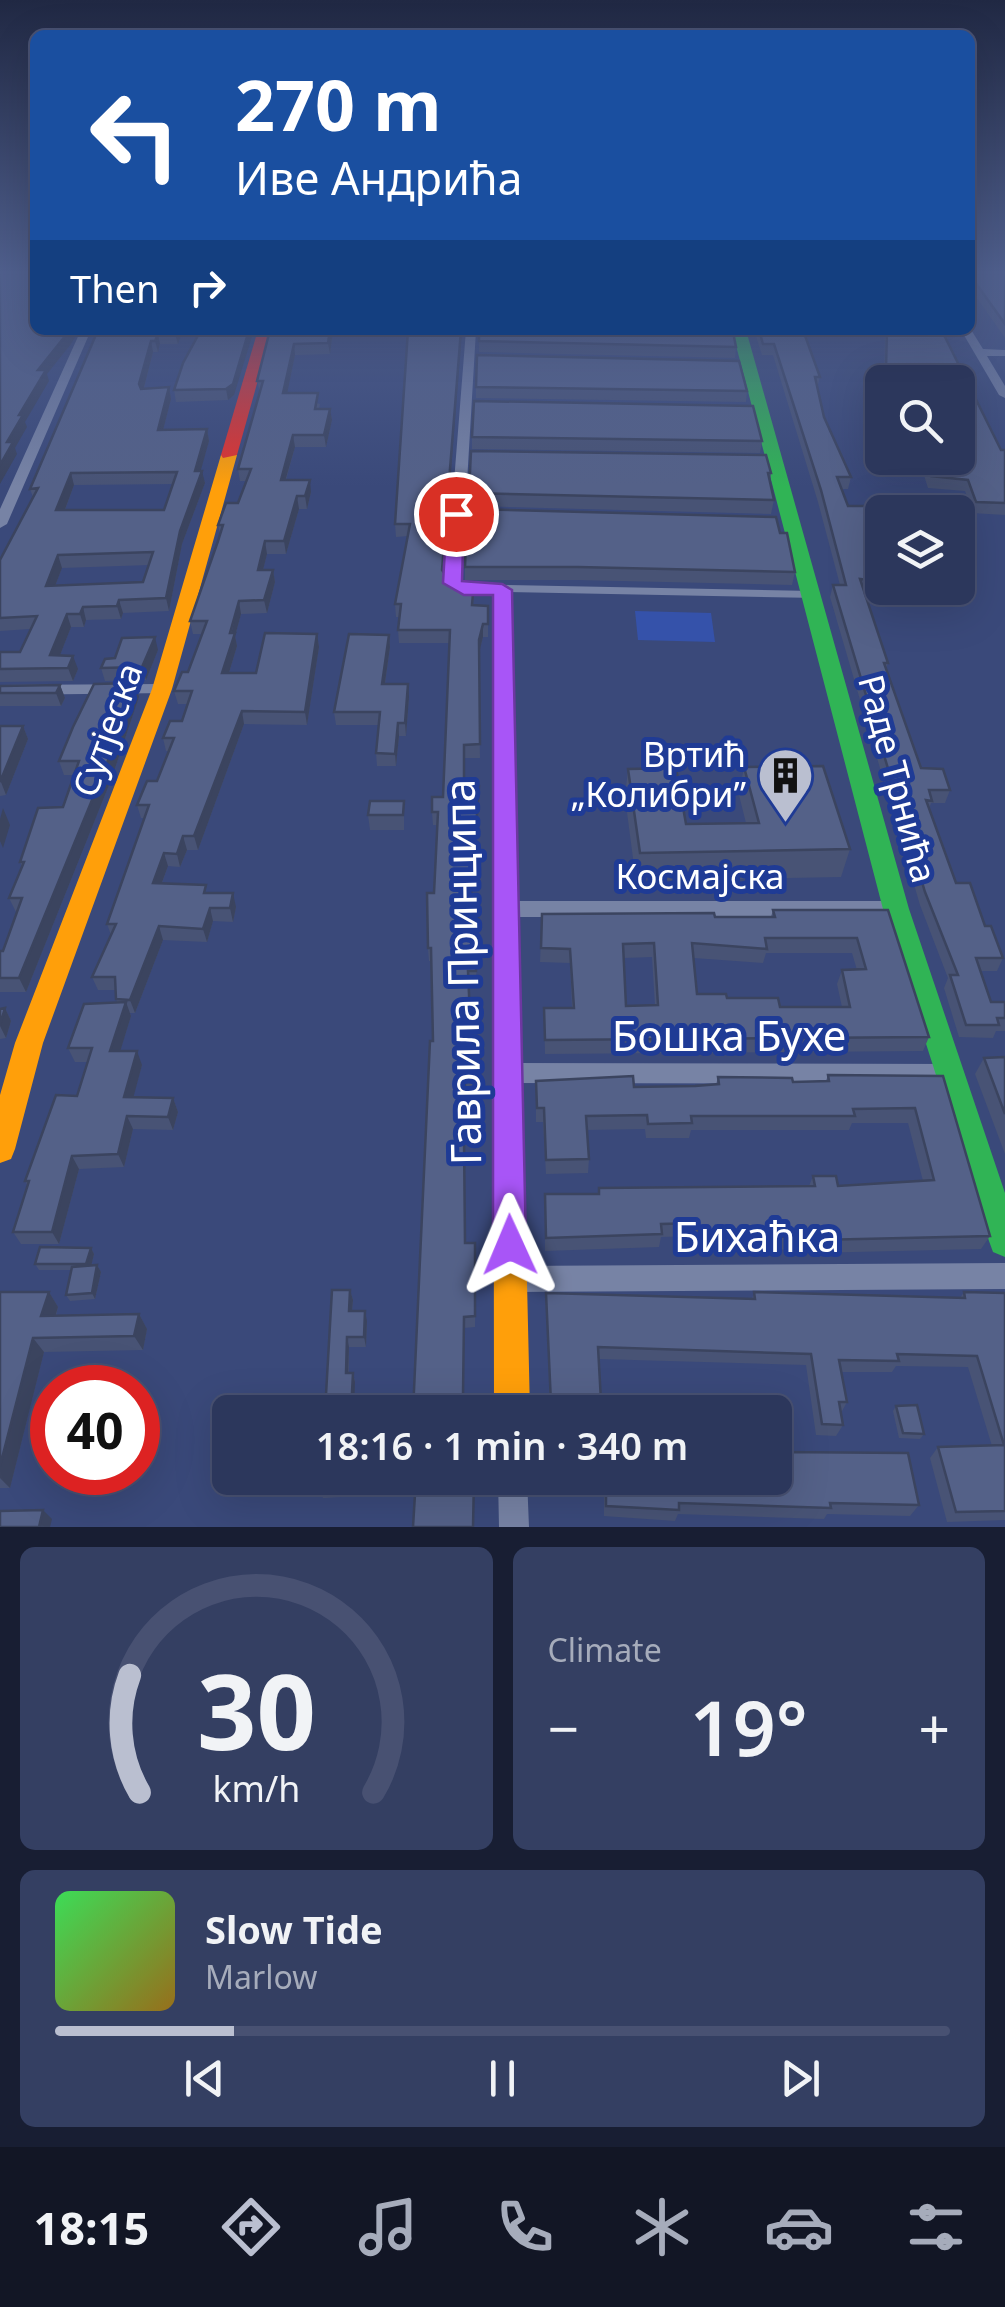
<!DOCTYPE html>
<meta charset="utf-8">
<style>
:root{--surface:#2c375c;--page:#343f62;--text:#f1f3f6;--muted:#a6acbb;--line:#485172;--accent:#babfd0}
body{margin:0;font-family:"Noto Sans",sans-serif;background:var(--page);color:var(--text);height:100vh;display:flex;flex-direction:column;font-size:38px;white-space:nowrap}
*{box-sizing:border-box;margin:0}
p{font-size:32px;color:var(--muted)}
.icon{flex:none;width:55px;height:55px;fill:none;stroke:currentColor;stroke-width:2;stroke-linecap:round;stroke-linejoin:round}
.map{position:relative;height:1527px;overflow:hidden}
.details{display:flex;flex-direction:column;gap:20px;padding:20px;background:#181e33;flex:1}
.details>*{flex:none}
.top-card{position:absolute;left:30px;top:30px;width:945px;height:305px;border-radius:15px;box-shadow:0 10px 40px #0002,0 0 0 2px var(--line);background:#1a4fa0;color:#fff;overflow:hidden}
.tools{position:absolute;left:865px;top:365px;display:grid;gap:20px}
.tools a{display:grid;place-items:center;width:110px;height:110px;border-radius:15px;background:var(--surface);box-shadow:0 10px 40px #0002,0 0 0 2px var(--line);font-size:50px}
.speed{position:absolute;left:30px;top:1365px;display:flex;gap:20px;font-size:50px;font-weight:700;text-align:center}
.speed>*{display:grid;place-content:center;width:130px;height:130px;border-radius:50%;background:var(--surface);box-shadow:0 10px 40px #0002,0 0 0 2px var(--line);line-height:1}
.speed .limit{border:15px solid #d22;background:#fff;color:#111}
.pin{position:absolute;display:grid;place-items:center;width:85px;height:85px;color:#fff;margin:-42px;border:5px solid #fff;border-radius:50%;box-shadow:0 2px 10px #0007}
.me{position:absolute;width:110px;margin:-55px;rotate:359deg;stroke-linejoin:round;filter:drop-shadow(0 0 8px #0008)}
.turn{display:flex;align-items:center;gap:35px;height:210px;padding:0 40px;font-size:45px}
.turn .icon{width:130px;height:130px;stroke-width:2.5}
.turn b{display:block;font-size:70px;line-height:85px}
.then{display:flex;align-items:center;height:95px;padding:0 40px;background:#0003;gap:20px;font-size:38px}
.big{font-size:75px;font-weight:600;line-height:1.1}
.details .card{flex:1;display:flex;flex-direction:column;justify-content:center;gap:15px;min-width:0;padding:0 35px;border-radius:15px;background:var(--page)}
.details .dial{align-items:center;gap:0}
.dial svg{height:260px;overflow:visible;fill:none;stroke:var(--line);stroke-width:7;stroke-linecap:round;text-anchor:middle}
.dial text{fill:var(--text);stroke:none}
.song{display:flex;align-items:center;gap:30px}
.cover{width:120px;height:120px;border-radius:15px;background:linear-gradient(135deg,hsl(130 70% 55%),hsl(40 70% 35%))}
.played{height:10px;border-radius:5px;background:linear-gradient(90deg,var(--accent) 20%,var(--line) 20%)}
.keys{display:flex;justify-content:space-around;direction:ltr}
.heat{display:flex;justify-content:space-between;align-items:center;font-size:55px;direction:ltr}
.details .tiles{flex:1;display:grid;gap:20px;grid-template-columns:1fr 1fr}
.card:last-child{grid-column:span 2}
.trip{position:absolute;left:212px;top:1395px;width:580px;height:100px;border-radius:15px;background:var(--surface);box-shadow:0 10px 40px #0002,0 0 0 2px var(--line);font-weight:600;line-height:100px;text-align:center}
.tab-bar{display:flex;height:160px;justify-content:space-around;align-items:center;background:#121625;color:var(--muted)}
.tab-bar .icon{width:70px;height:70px}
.tab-bar .on{color:var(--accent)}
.tab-bar b{font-size:45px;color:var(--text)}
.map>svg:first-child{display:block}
.green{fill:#3552aa}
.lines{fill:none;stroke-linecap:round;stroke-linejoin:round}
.street{fill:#7783a5;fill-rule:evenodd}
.fast{fill:#30b455;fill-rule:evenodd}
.slow{fill:#ff9f0a;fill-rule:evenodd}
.jam{fill:#e5322d;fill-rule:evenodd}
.wall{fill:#485375;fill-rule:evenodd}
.shaded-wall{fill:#3b445f}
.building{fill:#546188;stroke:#3b445f;stroke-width:2.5;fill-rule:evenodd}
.route{fill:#a855f7;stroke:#6d37a1;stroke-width:2.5}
.labels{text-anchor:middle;stroke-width:10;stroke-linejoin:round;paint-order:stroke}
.street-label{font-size:35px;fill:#fff;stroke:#1f3b95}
.poi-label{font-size:35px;fill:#fff;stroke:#1f3b95;text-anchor:end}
.near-street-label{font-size:42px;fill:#fff;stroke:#1f3b95}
</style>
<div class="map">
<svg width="1005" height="1527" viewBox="0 0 1005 1527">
<rect width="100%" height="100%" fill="#3a497a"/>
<!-- green -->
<path class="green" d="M635,611L711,613L715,642L638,640Z"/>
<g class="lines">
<!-- street -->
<path class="street" d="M970,328L983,349L1005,350V356H987L1005,386V398L999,395L961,330Z
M81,330H91L7,524L0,528V509Z
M466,330H476L461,584L812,591L819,595L817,598L451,591L446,583Z
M162,684L170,689L168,693L0,695V685Z
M503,901H896L903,904L906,909L903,914L896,917H503L496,914L493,909L496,904Z
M507,1063L951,1064L959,1067L962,1074L959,1081L951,1084L507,1083L499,1080L496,1073L499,1066Z
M1005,1263V1289L510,1292L501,1288L497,1279L501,1270L510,1266Z
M498,1478H527L529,1527H499Z"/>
<!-- fast -->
<path class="fast" d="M732,330H746L909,909L1005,1193V1257L993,1252L989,1241L883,909Z"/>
<!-- slow -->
<path class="slow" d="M229,450L237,455L172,689L43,1043L15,1149L11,1159L0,1163V1095L15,1043L152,689L221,455Z
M502,583L511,589L530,1412H494L493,589Z"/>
<!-- jam -->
<path class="jam" d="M258,330H272L237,455L223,458L221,455Z"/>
</g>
<!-- wall -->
<path class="wall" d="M970,273H1005V338L970,288Z
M98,330H183L178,344H160L158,352H153L144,388L169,387L171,399L163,430L207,429L209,441L200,471L205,483L182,544L169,611L123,613L121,619L86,620L84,627H71L60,655L78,669L73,681L0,682V652H20L30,629L0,631V560L33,497L30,489ZM173,484L164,510H65L74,485ZM149,565L143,582L55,586L62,568Z
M201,330L234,395L228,400L176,402L174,390Z
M270,330H333L330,354L295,355L287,393L320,404L319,409H330L332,420L326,447H295L286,480L311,492L307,509H299L286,554H267L263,570H273L275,582L267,613L241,614L235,636L237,646L229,673H256L317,634L319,647L307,725L244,724L198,850H187L180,867L168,866L162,883L208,893L236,907L233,922L213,921L207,942L163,940L135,1013H130L131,1016L120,1051L142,1065L133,1097L173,1098L178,1112L173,1130L133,1129L124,1167L79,1169L59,1244H21L13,1232L28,1186L25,1181L77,1096L88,1062H75L68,1048L117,1002L115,990H98L92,977L111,935L107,924L144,818H141L137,805L157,781L169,751H166L163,738L182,721L188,704H178L174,691L188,672L202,634H193L190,621L220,534L218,525L238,503L246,481H240L238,469L260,393L257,381Z
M462,330L443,572L450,582L474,595L473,605L488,606V637H483L479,653L480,758H465L464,784L479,786V800L472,896H479L476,984H468L471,1040H481V1093L466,1094L465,1151V1243L476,1255L475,1327L464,1328L413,1412L433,1041L432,961H429L428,948L434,893L438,825H433L432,812L443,797L449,643H399L398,630L400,617H396L395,604L408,536L396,537L395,524Z
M479,330L736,347L735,358L479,352Z
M754,330H803L820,377L817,388L824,417L851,477L848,489H842L848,506L882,524V536H871L882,571V578L880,586H867L864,592L888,663L886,669L921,768L950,790L945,803H931L929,809L956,883L985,926L1003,958L997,971H980L991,1002H1005V1031H996L993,1038L959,1037L944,988L948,978L920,905L830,597L833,585H840L818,502L773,355H762Z
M885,330H940L1001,450H1005V515L972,513L965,491L928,488L922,469L925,458H958V382H893L892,381L884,380Z
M476,387L747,391L746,402L476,398Z
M472,437L762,441L760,453L472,449Z
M771,473L770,482L774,500L771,514L469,506V493Z
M780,533L795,572L792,585L577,580H465V567Z
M389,635L390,647L385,684H408L409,697L406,736H399L396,766H377L376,753L378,725H336L334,712Z
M158,650L146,680L105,681L101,668L115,658Z
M60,685L65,698L61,706H0V686Z
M139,697L111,780L26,992H0V951H3L17,912H16L9,898L22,867L20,862L63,807L74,775H64L59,761Z
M0,726H23L28,739L6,795L0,796Z
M744,767L850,849L841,877L636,881L625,797L628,769L686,824L746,823L739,795Z
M404,801V830H370L368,815Z
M773,910H888L929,1037L923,1051L545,1054L544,1008H572L570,963L540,962L542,914L771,917ZM766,953H852L857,970H842L837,984L842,1007H780L697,994L694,958L763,963ZM652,957L655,1005L626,1006L624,958Z
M5,1008L11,1021L6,1038L0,1039V1009Z
M1005,1057V1154L975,1074L984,1058Z
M828,1075L943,1076L990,1236L981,1249L811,1253L810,1249L762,1250L760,1242L696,1246L694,1236L661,1237L659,1247L545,1251V1194H598L599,1188L809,1186L813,1176L838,1186L923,1181L908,1123H852L849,1130H691L689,1138H646L645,1129L587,1130L589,1159L588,1173L546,1174L543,1122H536V1081L634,1087L695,1086L716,1085L718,1077L793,1082L826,1081Z
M91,1248L94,1254L91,1266L97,1265L101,1272L95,1299L70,1301L66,1295L71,1270H39L35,1264Z
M350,1290L353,1300L352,1311L367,1321L366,1347H349V1373H353L355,1382L325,1412Z
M0,1292H49L58,1307L56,1316L139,1314L147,1329L143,1350L44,1352L10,1488H0Z
M754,1292L960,1298L964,1292L1005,1293V1520L947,1522L930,1458L938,1447L992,1446L968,1367L896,1366L892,1372H841L847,1402L841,1413L843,1425L836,1436L816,1435L806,1365L599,1359L601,1401L600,1412H550L546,1293L752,1299Z
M896,1406L924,1434L920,1439L899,1438L893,1411Z
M360,1478L359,1496L323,1498L320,1490Z
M604,1478H775L919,1505L910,1516L827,1514L824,1519L678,1514L675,1521L604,1516Z"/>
<!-- shaded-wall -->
<path class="shaded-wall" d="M70,330H79L71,344L47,374L49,381L25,422L27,427L15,448L17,454L0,484V465L7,442L38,370Z
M177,330H183L178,344L175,334Z
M249,330H254L234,395L228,400L226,389Z
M330,330H333L330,354L328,343Z
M461,330H462L442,583V570Z
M158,334L160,344L158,352L155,341Z
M151,341L153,352L142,395L139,384Z
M294,344L295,355L285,404L283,393Z
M169,387L171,399L160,442L158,430Z
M330,409L332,420L326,447L324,435Z
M207,429L209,441L197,484L195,471Z
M293,435L295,447L282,492L281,480Z
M202,471L205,483L182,544L169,611L166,598L180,531Z
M71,473L74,485L60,523L56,510Z
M310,480L311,492L307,509L305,496Z
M297,496L299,509L286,554L284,541Z
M265,541L267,554L260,582L258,570Z
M58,555L62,568L50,599L46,586Z
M273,570L275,582L267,613L264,600Z
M119,600L123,613L121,619L117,606Z
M239,601L241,614L235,636L237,646L225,686L222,673Z
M83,607L86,620L84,627L80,614Z
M67,614L71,627L55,668L50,655Z
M483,624V637L479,653L480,758L479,640Z
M317,634L319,647L307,725L305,712Z
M389,635L390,647L383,697L382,684Z
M155,637L158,650L146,680L142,667Z
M73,656L78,669L73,681L68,668Z
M135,683L139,697L111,780L26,992L19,978Z
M408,684L409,697L406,736L405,723Z
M60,685L65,698L61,706L56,693Z
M242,711L244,724L198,850L194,836Z
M398,723L399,736L396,766L395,754Z
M23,726L28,739L6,795L1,782Z
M479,786V800L471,909V896Z
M3,808L10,825L3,848L0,841V819Z
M183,836L187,850L180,867L177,854Z
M164,853L168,866L157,896L153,883Z
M233,893L236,907L233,922L230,908Z
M210,908L213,921L207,942L203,929Z
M159,926L163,940L135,1013L130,1000Z
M126,1002L131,1016L116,1065L110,1051Z
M5,1008L11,1021L6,1038L0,1026Z
M137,1051L142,1065L130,1110L124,1097Z
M173,1098L178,1112L173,1130L168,1117Z
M127,1116L133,1129L124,1167L118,1154Z
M72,1156L79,1169L59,1244L52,1232Z
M91,1248L94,1254L90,1271L86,1264Z
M97,1265L101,1272L95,1299L92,1293Z
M350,1290L353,1300L351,1321L349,1311Z
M49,1292L58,1307L51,1331L41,1316Z
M365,1311L367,1321L366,1347L364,1337Z
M139,1314L147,1329L143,1350L134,1336Z
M347,1337L349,1347L348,1383L346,1373Z
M33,1338L44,1352L10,1488L0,1478V1466Z
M353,1373L355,1382L354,1412H351Z
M43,1510L52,1519L50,1527H39Z"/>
<!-- building -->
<path class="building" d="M0,273H35V330H70L38,370H46L19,415H23L7,442H13L0,465Z
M970,273H1005V324L970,275Z
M98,330H177L175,334H158L155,341H151L139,384L141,389L169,387L158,430L207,429L195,471H202L180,531L166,598L119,600L117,606L83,607L80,614H67L50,655L73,656L68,668L0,669V652H20L37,616L0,618V560L38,488L30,489ZM177,472L164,510H56L71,473ZM153,552L143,582L46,586L58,555Z
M201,330H249L233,384L226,389L174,390L183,363Z
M270,330H330L328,343L294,344L283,393H318L315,409H330L324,435H293L281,480H310L305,496H297L284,541H265L258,570H273L264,600L239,601L230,633H235L222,673H256L265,633L317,634L305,712L242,711L194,836H183L177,854L164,853L153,883L206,885L204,893H233L230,908H210L203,929L159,926L130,1000L116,999L115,977H92L116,924H107L149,805H137L147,781H157L174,738H163L170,721H182L192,691H174L182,672H188L207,621H190L218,541L223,525H218L226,503H238L251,469H238L263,381H257Z
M408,330H461L442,570L450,582H474L472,605L488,606V624H483L479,640L480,744L464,745V784L479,786L471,896H479L476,971H468L471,1040H481L480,1080L465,1081L464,1139L465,1243H475V1316L464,1317L463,1395H473L472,1412H413L430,1041H433L431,948H428L427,893H434L438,812H432V797H443L450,630H398L401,604H395L410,524H395Z
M479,330H725V331L733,332L736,347L479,341Z
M759,330H803L820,377H815L824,417L851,477H837L848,506H881L884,512H882V524H867L882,574H867L869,580L860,579L888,663H884L921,768L943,769L950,790H929L932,801L926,800L956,883H970L985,926H991L1003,958H976L991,1002H1005V1018H997L999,1025H966L950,975H958L925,892L833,585H846L821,490L774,344H763Z
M887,330H940L945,337L1001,450H1005V503L976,502L968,480L931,476L925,458H958V382H900L895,370L886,369Z
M477,355L739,361L747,391L476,387Z
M474,401L753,406L762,441L472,437Z
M471,451L766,455L771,473H768L774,500L469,493Z
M467,509L776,517L780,533H787L795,572L578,567H465Z
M349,634L389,635L382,684H408L405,723H398L395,754L376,753L380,712H334Z
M155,637L142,667L101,668L105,659L115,658L122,638Z
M135,683L106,766L19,978H0V951H3L22,898H9L24,862H20L38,808L63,807L79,761H59L73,727L94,684Z
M60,685L56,693H0V686Z
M0,726H23L0,782Z
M823,766L850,849L640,853L628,769L676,768L686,824L759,823L744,767Z
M370,801H404L403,815H368Z
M773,910H888L929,1037L545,1040L544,1008H574L570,949L541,948L542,914L714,913L715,917H775ZM765,938H857L866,969L842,970L850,1007H780L778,998H727L726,994H697L692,943L767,949ZM654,943L658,1005L626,1006L623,944Z
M126,1002L110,1051H137L124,1097L173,1098L168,1117L127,1116L118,1154L72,1156L52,1232H13L29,1181H25L56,1095L77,1096L92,1048H68L84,1004Z
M5,1008L0,1025V1009Z
M1005,1057V1114L984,1058Z
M828,1075L943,1076L990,1236L817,1240L816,1236L766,1237L765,1229L699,1233L698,1223L661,1224L662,1234L546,1238L545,1194H599V1188L815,1186L813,1176H836L838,1186L934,1180L915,1108L853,1109L855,1116H691L692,1123L648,1124L647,1115L586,1116L589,1159L546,1160L544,1108H537L536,1081L633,1076L634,1087L695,1086L719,1084L718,1077L792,1078L793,1082L829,1081Z
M40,1247L91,1248L86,1264H35Z
M97,1265L92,1293L66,1295L72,1267Z
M332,1290H350L349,1311H365L364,1337H347L346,1373H353L351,1412H325Z
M0,1292H49L41,1316L139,1314L134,1336L33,1338L0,1466Z
M754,1292L965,1298L964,1292L1005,1293V1511L956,1512L938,1447L1004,1445L977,1356L897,1354L899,1361L839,1360L847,1402H839L843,1425L822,1424L811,1354L598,1347L601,1401L551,1403L546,1293L755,1299Z
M917,1405L924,1434L903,1433L896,1406Z
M775,1452L908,1453L919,1505L830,1503L831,1508L679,1503V1510L606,1506V1478H775Z
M321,1478H357V1488L320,1490Z
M416,1478H474L473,1527H413Z
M43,1510L39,1527H0V1511Z"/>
<!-- sky -->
<linearGradient id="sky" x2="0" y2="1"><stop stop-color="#202843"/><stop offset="0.56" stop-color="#4f5f8d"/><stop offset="1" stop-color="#4f5f8d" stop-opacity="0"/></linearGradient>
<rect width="1005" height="487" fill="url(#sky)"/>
<!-- route -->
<path class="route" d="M456,509L464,514L462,581L502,584L512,590L526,1245L521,1257L510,1261L498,1257L493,1245V595H464L443,583L447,514Z"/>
<!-- icons -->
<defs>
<symbol id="building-pin" viewBox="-11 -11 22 30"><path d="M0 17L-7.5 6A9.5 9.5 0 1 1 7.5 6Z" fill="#babfd0" stroke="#1f3b95"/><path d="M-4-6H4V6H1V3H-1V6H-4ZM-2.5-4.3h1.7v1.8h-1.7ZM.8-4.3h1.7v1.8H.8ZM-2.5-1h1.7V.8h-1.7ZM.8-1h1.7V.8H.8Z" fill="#111"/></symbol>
</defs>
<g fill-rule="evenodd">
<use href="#building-pin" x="754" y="744" width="63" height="86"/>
</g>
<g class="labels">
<!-- street labels -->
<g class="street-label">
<text transform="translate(108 730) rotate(-70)" y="12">Сутјеска</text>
<text transform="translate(897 779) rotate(75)" y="12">Раде Трнића</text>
<text x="700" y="889">Космајска</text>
</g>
<!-- poi labels -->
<g class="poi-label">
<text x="746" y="767">Вртић<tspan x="746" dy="40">„Колибри”</tspan></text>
</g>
<!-- near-street labels -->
<g class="near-street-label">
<text transform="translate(463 972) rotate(-91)" y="15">Гаврила Принципа</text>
<text x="729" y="1051">Бошка Бухе</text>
<text x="757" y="1252">Бихаћка</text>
</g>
</g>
</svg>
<div class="tools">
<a><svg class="icon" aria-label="search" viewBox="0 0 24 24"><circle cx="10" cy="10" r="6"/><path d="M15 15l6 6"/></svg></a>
<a><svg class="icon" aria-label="layers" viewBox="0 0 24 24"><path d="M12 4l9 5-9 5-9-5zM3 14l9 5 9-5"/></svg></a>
</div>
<div class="speed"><div class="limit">40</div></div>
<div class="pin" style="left:456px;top:514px;background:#d93025"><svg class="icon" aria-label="arrive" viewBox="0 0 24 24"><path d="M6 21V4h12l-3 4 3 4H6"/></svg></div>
<svg class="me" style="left:510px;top:1245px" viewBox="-20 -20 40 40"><path d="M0-17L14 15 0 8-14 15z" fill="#a855f7" stroke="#fff" stroke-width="4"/></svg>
<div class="trip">18:16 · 1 min · 340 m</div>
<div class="top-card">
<div class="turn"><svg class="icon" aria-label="left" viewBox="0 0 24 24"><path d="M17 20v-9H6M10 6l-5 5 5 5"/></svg><div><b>270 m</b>Иве Андрића</div></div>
<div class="then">Then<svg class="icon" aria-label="right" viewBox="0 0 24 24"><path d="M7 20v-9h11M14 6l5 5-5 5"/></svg></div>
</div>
</div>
<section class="details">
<div class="tiles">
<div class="card dial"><svg viewBox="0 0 100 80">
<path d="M14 69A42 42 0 1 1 86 69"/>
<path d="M14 69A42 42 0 0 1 11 33" stroke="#babfd0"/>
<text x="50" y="56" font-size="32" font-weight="700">30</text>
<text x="50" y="72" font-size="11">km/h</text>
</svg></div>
<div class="card"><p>Climate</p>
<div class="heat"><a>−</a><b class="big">19°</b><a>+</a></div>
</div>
<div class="card">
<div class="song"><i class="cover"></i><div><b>Slow Tide</b><p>Marlow</p></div></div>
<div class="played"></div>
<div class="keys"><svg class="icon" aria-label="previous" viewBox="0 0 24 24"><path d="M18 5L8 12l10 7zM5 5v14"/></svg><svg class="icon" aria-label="pause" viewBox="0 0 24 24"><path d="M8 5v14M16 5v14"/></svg><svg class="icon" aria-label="next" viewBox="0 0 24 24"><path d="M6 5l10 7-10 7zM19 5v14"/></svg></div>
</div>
</div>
</section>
<nav class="tab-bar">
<b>18:15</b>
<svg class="icon on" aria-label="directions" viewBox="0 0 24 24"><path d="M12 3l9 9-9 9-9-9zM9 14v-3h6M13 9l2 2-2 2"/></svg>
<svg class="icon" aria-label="music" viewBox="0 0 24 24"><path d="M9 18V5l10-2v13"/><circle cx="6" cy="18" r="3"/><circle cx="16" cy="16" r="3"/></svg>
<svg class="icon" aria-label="phone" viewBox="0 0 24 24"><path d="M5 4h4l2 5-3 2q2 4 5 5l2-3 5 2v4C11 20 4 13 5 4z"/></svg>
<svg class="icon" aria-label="climate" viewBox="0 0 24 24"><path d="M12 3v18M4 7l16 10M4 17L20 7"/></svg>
<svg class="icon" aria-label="car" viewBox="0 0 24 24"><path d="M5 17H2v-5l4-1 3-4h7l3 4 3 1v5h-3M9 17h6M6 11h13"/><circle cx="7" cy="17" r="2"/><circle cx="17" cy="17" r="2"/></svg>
<svg class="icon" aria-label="filters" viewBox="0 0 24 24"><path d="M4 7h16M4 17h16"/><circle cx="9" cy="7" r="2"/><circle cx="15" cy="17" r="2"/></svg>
</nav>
